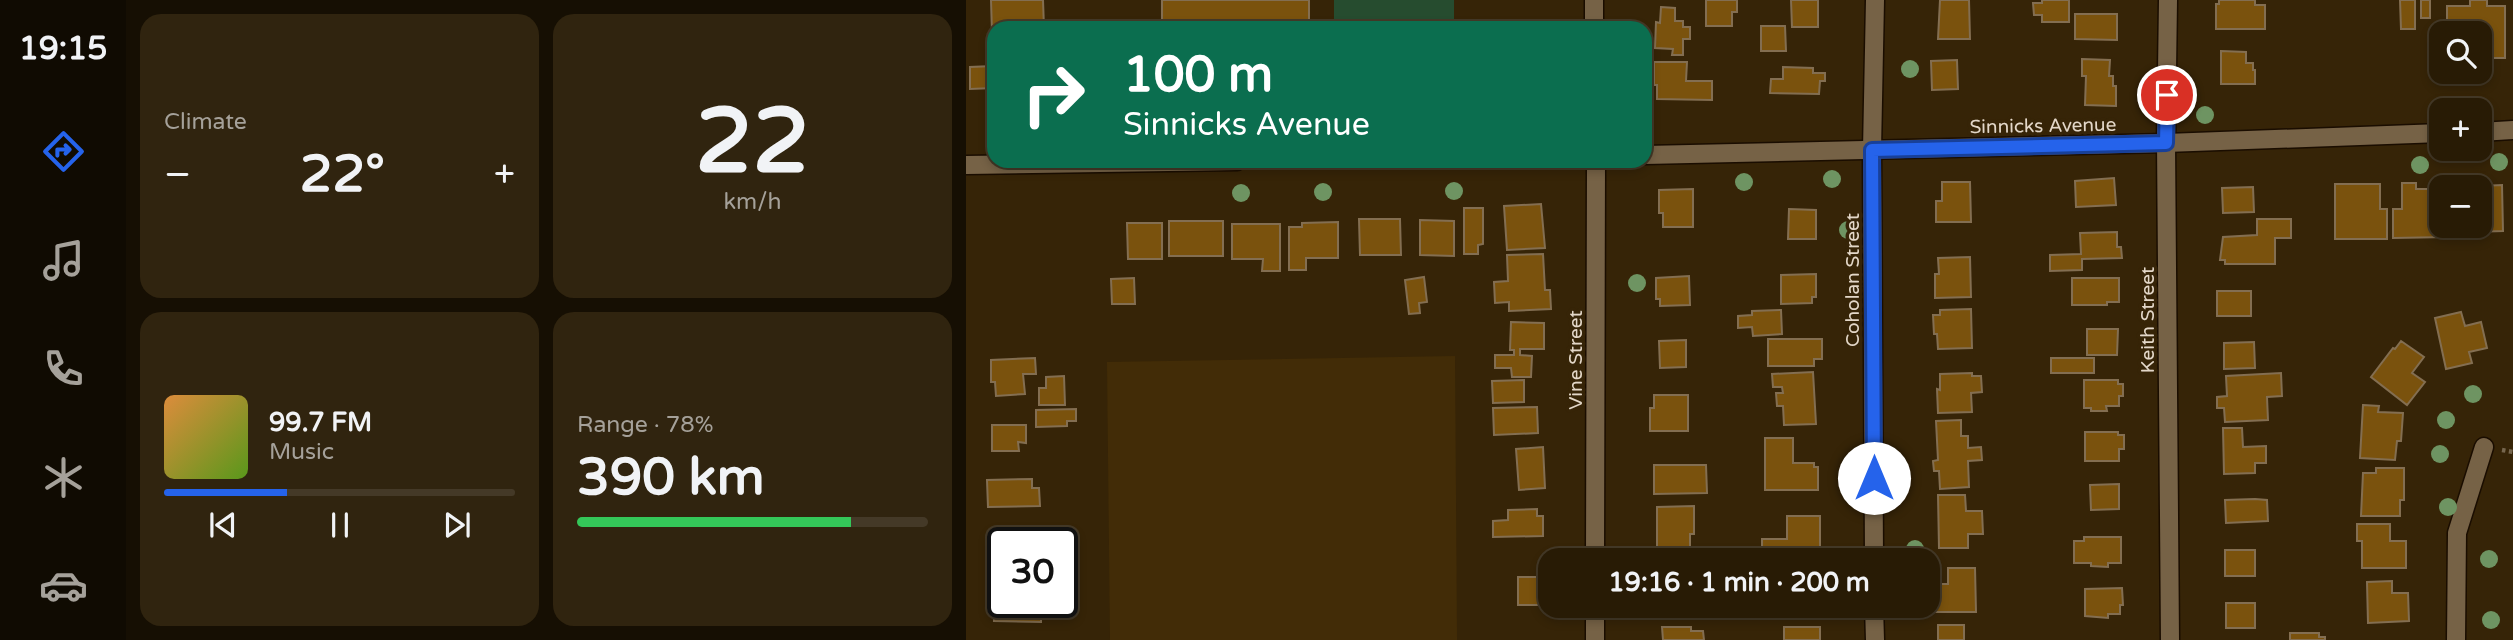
<!DOCTYPE html>
<meta charset="utf-8">
<style>
:root{--surface:#281b05;--page:#30240f;--text:#f1f3f6;--muted:#a5a19a;--line:#443927;--accent:#2563eb}
body{margin:0;font-family:"Varela Round",sans-serif;background:var(--page);color:var(--text);height:100vh;display:flex;flex-direction:column;font-size:26px;white-space:nowrap}
*{box-sizing:border-box;margin:0}
p{font-size:23px;color:var(--muted)}
.icon{flex:none;width:38px;height:38px;fill:none;stroke:currentColor;stroke-width:2;stroke-linecap:round;stroke-linejoin:round}
.map{position:relative;flex:1;overflow:hidden}
.sheet{display:flex;flex-direction:column;gap:14px;padding:14px;background:#160f03;width:840px}
.sheet>*{flex:none}
.top-card{position:absolute;left:21px;top:21px;width:665px;height:147px;border-radius:21px;box-shadow:0 4px 10px #0003,0 0 0 2px var(--line);background:#0b6e4f;color:#fff;overflow:hidden}
.controls{position:absolute;left:1463px;top:21px;display:grid;gap:14px}
.controls a{display:grid;place-items:center;width:63px;height:63px;border-radius:14px;background:var(--surface);box-shadow:0 4px 10px #0003,0 0 0 2px var(--line);font-size:35px}
.speed{position:absolute;left:21px;top:527px;display:flex;gap:14px;font-size:35px;font-weight:700;text-align:center}
.speed>*{display:grid;place-content:center;width:91px;height:91px;border-radius:50%;background:var(--surface);box-shadow:0 4px 10px #0003,0 0 0 2px var(--line);line-height:1}
.speed .limit{border:4px solid #111;border-radius:10px;background:#fff;color:#111}
.pin{position:absolute;display:grid;place-items:center;width:60px;height:60px;color:#fff;margin:-30px;border:4px solid #fff;border-radius:50%;box-shadow:0 2px 7px #0007}
.me{position:absolute;width:77px;margin:-38px;rotate:0deg;stroke-linejoin:round;filter:drop-shadow(0 0 5px #0008)}
.turn{display:flex;align-items:center;gap:24px;height:147px;padding:0 21px;font-size:32px}
.turn .icon{width:91px;height:91px;stroke-width:2.5}
.turn b{display:block;font-size:49px;line-height:60px}
.big{font-size:52px;font-weight:700;line-height:1.1}
.sheet .card{flex:1;display:flex;flex-direction:column;justify-content:center;gap:10px;min-width:0;padding:0 24px;border-radius:21px;background:var(--page)}
.sheet .dial{align-items:center;gap:0}
.dial b{font-size:91px;line-height:1}
.song{display:flex;align-items:center;gap:21px}
.cover{width:84px;height:84px;border-radius:10px;background:linear-gradient(135deg,hsl(30 70% 55%),hsl(90 70% 35%))}
.played{height:7px;border-radius:4px;background:linear-gradient(90deg,var(--accent) 35%,var(--line) 35%)}
.keys{display:flex;justify-content:space-around;direction:ltr}
.heat{display:flex;justify-content:space-between;align-items:center;font-size:38px;direction:ltr}
.charge{height:10px;border-radius:5px;background:linear-gradient(90deg,#34c759 78%,var(--line) 0)}
.sheet .tiles{flex:1;display:grid;gap:14px;grid-template-columns:repeat(2,1fr)}
.trip{position:absolute;left:572px;top:548px;width:402px;height:70px;border-radius:21px;background:var(--surface);box-shadow:0 4px 10px #0003,0 0 0 2px var(--line);font-weight:700;line-height:70px;text-align:center}
main{display:flex;flex:1;min-height:0}
.tab-bar{display:flex;flex-direction:column;width:126px;justify-content:space-around;align-items:center;background:#100b02;color:var(--muted)}
.tab-bar .icon{width:49px;height:49px}
.tab-bar .active{color:var(--accent)}
.tab-bar b{font-size:32px;color:var(--text)}
.map>svg:first-child{display:block}
.built{fill:#422c07}
.green{fill:#264c2f}
.building{fill:#7a520d;stroke:#836e51;stroke-width:2}
.lines{fill:none;stroke-linecap:round;stroke-linejoin:round}
.street-casing{stroke:#1a0d00;stroke-width:21}
.secondary-casing{stroke:#1a0d00;stroke-width:21}
.path{stroke:#76664e;stroke-width:4.5;stroke-dasharray:3.5 3.5;stroke-linecap:butt}
.street{stroke:#766246;stroke-width:18}
.secondary{stroke:#766246;stroke-width:18}
.tree{fill:#6e9462}
.route-casing{stroke:#184099;stroke-width:18}
.route{stroke:#2563eb;stroke-width:12}
.labels{text-anchor:middle;stroke-width:7;stroke-linejoin:round;paint-order:stroke}
.street-label{font-size:19px;fill:#e3d7c8;stroke:#362407}
</style>
<main>
<nav class="tab-bar">
<b>19:15</b>
<svg class="icon active" aria-label="directions" viewBox="0 0 24 24"><path d="M12 3l9 9-9 9-9-9zM9 14v-3h6M13 9l2 2-2 2"/></svg>
<svg class="icon" aria-label="music" viewBox="0 0 24 24"><path d="M9 18V5l10-2v13"/><circle cx="6" cy="18" r="3"/><circle cx="16" cy="16" r="3"/></svg>
<svg class="icon" aria-label="phone" viewBox="0 0 24 24"><path d="M5 4h4l2 5-3 2q2 4 5 5l2-3 5 2v4C11 20 4 13 5 4z"/></svg>
<svg class="icon" aria-label="climate" viewBox="0 0 24 24"><path d="M12 3v18M4 7l16 10M4 17L20 7"/></svg>
<svg class="icon" aria-label="car" viewBox="0 0 24 24"><path d="M5 17H2v-5l4-1 3-4h7l3 4 3 1v5h-3M9 17h6M6 11h13"/><circle cx="7" cy="17" r="2"/><circle cx="17" cy="17" r="2"/></svg>
</nav>
<section class="sheet">
<div class="tiles">
<div class="card"><p>Climate</p>
<div class="heat"><a>−</a><b class="big">22°</b><a>+</a></div>
</div>
<div class="card dial"><b>22</b><p>km/h</p></div>
<div class="card">
<div class="song"><i class="cover"></i><div><b>99.7 FM</b><p>Music</p></div></div>
<div class="played"></div>
<div class="keys"><svg class="icon" aria-label="previous" viewBox="0 0 24 24"><path d="M18 5L8 12l10 7zM5 5v14"/></svg><svg class="icon" aria-label="pause" viewBox="0 0 24 24"><path d="M8 5v14M16 5v14"/></svg><svg class="icon" aria-label="next" viewBox="0 0 24 24"><path d="M6 5l10 7-10 7zM19 5v14"/></svg></div>
</div>
<div class="card"><p>Range · 78%</p><b class="big">390 km</b><div class="charge"></div></div>
</div>
</section>
<div class="map">
<svg width="1547" height="640" viewBox="0 0 1547 640">
<rect width="100%" height="100%" fill="#362407"/>
<!-- built -->
<path class="built" d="M489,356L491,640H144L141,362Z"/>
<!-- green -->
<path class="green" d="M368,0H488V28H368Z"/>
<!-- building -->
<path class="building" d="M25,0H77L78,28H28V88L4,89V67L27,66Z
M196,0H343V28H196Z
M740,0H771V12H766V26H740Z
M825,0H852V27H826Z
M974,0H1003L1004,39H972Z
M1076,0H1103V22H1076V15H1068L1067,3H1076Z
M1253,0H1289V5H1299V29H1250V4H1253Z
M1434,0H1449V29H1435Z
M1455,0H1464V18H1455Z
M1504,0H1521V6H1539V58H1514V33H1481V6H1504Z
M695,7L709,8V21H717V27H724V39H717V55H706L707,49L689,48L690,22L694,23Z
M1109,14H1151V40L1109,39Z
M795,26H819L820,51H795Z
M1255,51L1280,52V63H1287V70H1289V84H1255Z
M1116,59L1144,60L1143,76H1147V86H1150V106L1119,105L1120,76H1116Z
M991,60L992,89L966,90L965,61Z
M688,62H721L720,81H746V100L691,99V85H688Z
M817,67L847,68V73H859V81H854L853,94L804,93L805,79H817Z
M1148,178L1150,205L1110,207L1109,181Z
M976,182H1004L1005,222H970V201H976Z
M1515,182V186L1536,185L1537,231L1506,232L1505,226H1514V187H1495V183Z
M1436,183H1450V189H1475V226H1481L1482,237L1427,238V209H1436Z
M1369,184H1414V209H1421V239H1369Z
M1287,187L1288,212L1257,213L1256,188Z
M727,189V227H697V213H693V190Z
M575,204L579,248L541,250L538,206Z
M498,208H517V244L512,245V254H498Z
M823,209L850,210V239H822Z
M393,219H434L435,255H394Z
M1291,219H1325V238H1309V264H1259V260H1254L1257,237L1291,235Z
M454,220L488,221V256L454,255Z
M203,221H257V256H203Z
M372,222V258H340V270H323V227H336V223Z
M161,223H196V259H162Z
M266,224H314V271H296L297,259H266Z
M1151,232V247H1155L1156,258L1116,259V270L1084,271V255L1115,254L1114,233Z
M577,254L579,290H584L585,309L543,311V302L529,303L528,282L542,281L541,255Z
M1004,257L1005,297L969,298V274H973L972,258Z
M850,274V297H846V303L815,304V275Z
M723,276L724,305L694,306V299H690V278Z
M458,277L461,302L453,303L454,313L443,314L439,280Z
M168,278L169,304H146L145,279Z
M1106,278H1153V302H1141V305H1106Z
M1251,291H1285V316H1251Z
M1005,309L1006,348L972,349L971,334H968L967,315H974V310Z
M815,310L816,334L787,336L786,327L772,328V316L786,315V311Z
M1495,312L1499,326L1515,322L1521,348L1503,352L1506,363L1480,369L1469,318Z
M545,322L578,323V349H554V355L566,356L565,377H546L545,368H529V355H548V350H544Z
M1121,329H1152L1151,355H1121Z
M802,339H856V359H848V366H802Z
M720,340V367L694,368L693,341Z
M1435,341L1458,357L1446,373L1459,382L1441,405L1405,377L1427,348L1429,349Z
M1288,342L1289,368L1258,369V343Z
M69,358L70,374H57L59,394L30,396L29,382H25V360Z
M1085,358H1128V373H1085Z
M847,372L850,424L818,425L817,406H811L810,393H817L816,387H807L806,374Z
M1006,373V376H1015L1016,392L1005,393L1006,412L972,413L971,389L974,390V374Z
M1315,373L1316,396L1301,397L1302,420L1259,422L1258,408H1251V397L1261,396L1260,376Z
M98,376L99,405H73V388H80V377Z
M558,380V402L527,403L526,381Z
M1118,380H1152V384H1157V396H1153V406H1140L1141,411H1125V408H1118Z
M688,395H722V431H684V408H688Z
M1397,405L1413,406L1412,412L1437,413L1435,441H1431L1429,460L1394,458Z
M571,407L572,433L528,435L527,408Z
M110,409V421H101V426L70,427V410Z
M995,420V436H1002V448L1015,447L1016,460L1002,461L1003,487L974,489L973,471H968L967,461L972,460L970,421Z
M26,425H60V443L52,442L53,451H26Z
M1257,428H1276L1277,447L1300,446V463H1289V473L1258,474Z
M1119,432H1152V435H1158V449H1153V461H1119Z
M799,438H827V463H848V467H852V490H799Z
M577,447L579,488L553,490L550,449Z
M688,465H740L741,493L688,494Z
M1410,468H1438V500H1434V516H1395L1397,473H1410Z
M66,479V488H73L74,506L22,507L21,480Z
M1153,484V509L1125,510L1124,485Z
M972,495H999L1000,511H1016L1017,534H1002V548H973Z
M1289,499L1301,500L1302,521L1260,523L1259,500Z
M728,506V534H724V553H691V507Z
M571,509V516H577V536L527,537V521L542,520V510Z
M821,516H854V553L796,552V539H821Z
M1391,524H1424V541H1440V568H1396V541H1391Z
M1118,537H1155V563H1142V567L1125,566V563H1108V541H1118Z
M57,538V542H37V563L31,564V539Z
M1259,550H1289V576H1259Z
M982,568H1009L1010,612H970V584H982Z
M552,577H579V605H552Z
M1426,581V593H1442L1443,621L1402,623L1401,582Z
M1156,588L1157,605H1154V614H1142V618L1119,616V589Z
M29,592H37V602H75V622L28,621Z
M1260,603H1289V628H1260Z
M694,606H721V616L694,617Z
M815,606H855V611L815,613Z
M972,625H998V640H972Z
M696,627H725V631H737L738,640H697Z
M818,627H854V640H818Z
M1324,633H1353V637H1359V640H1324Z"/>
<g class="lines">
<defs>
<path id="street" d="M628,0V28
M1202,0L1200,143L1204,640
M629,560L630,161
M908,560L906,150L909,0
M908,606L909,640
M629,640V606
M1490,640L1491,533L1518,447"/>
<path id="secondary" d="M1514,132L1547,130
M679,155L1200,143L1475,133
M0,165L271,161"/>
</defs>
<!-- street casing -->
<use href="#street" class="street-casing"/>
<!-- secondary casing -->
<use href="#secondary" class="secondary-casing"/>
<!-- path -->
<path class="path" d="M1536,450L1547,452"/>
<!-- street -->
<use href="#street" class="street"/>
<!-- secondary -->
<use href="#secondary" class="secondary"/>
</g>
<!-- trees -->
<g class="tree">
<circle cx="944" cy="69" r="9"/>
<circle cx="1239" cy="115" r="9"/>
<circle cx="1533" cy="162" r="9"/>
<circle cx="1454" cy="165" r="9"/>
<circle cx="866" cy="179" r="9"/>
<circle cx="778" cy="182" r="9"/>
<circle cx="488" cy="191" r="9"/>
<circle cx="357" cy="192" r="9"/>
<circle cx="275" cy="193" r="9"/>
<circle cx="882" cy="230" r="9"/>
<circle cx="671" cy="283" r="9"/>
<circle cx="1507" cy="394" r="9"/>
<circle cx="1480" cy="420" r="9"/>
<circle cx="1474" cy="454" r="9"/>
<circle cx="1482" cy="507" r="9"/>
<circle cx="949" cy="549" r="9"/>
<circle cx="1523" cy="559" r="9"/>
<circle cx="1525" cy="620" r="9"/>
</g>
<g class="lines">
<defs>
<path id="route" d="M908,478L906,150L1200,143L1201,95"/>
</defs>
<!-- route casing -->
<use href="#route" class="route-casing"/>
<!-- route -->
<use href="#route" class="route"/>
</g>
<g class="labels">
<!-- street labels -->
<g class="street-label">
<text transform="translate(1077 125) rotate(-1)" y="7">Sinnicks Avenue</text>
<text transform="translate(886 280) rotate(-90)" y="7">Coholan Street</text>
<text transform="translate(1181 320) rotate(-90)" y="7">Keith Street</text>
<text transform="translate(609 360) rotate(-90)" y="7">Vine Street</text>
</g>
</g>
</svg>
<div class="controls">
<a><svg class="icon" aria-label="search" viewBox="0 0 24 24"><circle cx="10" cy="10" r="6"/><path d="M15 15l6 6"/></svg></a>
<a>+</a>
<a>−</a>
</div>
<div class="speed"><div class="limit">30</div></div>
<div class="pin" style="left:1201px;top:95px;background:#d93025"><svg class="icon" aria-label="arrive" viewBox="0 0 24 24"><path d="M6 21V4h12l-3 4 3 4H6"/></svg></div>
<svg class="me" style="left:908px;top:478px" viewBox="-20 -20 40 40"><circle r="19" fill="#fff"/><path d="M0-13L10 11 0 6-10 11z" fill="#2563eb"/></svg>
<div class="trip">19:16 · 1 min · 200 m</div>
<div class="top-card">
<div class="turn"><svg class="icon" aria-label="right" viewBox="0 0 24 24"><path d="M7 20v-9h11M14 6l5 5-5 5"/></svg><div><b>100 m</b>Sinnicks Avenue</div></div>
</div>
</div>
</main>
